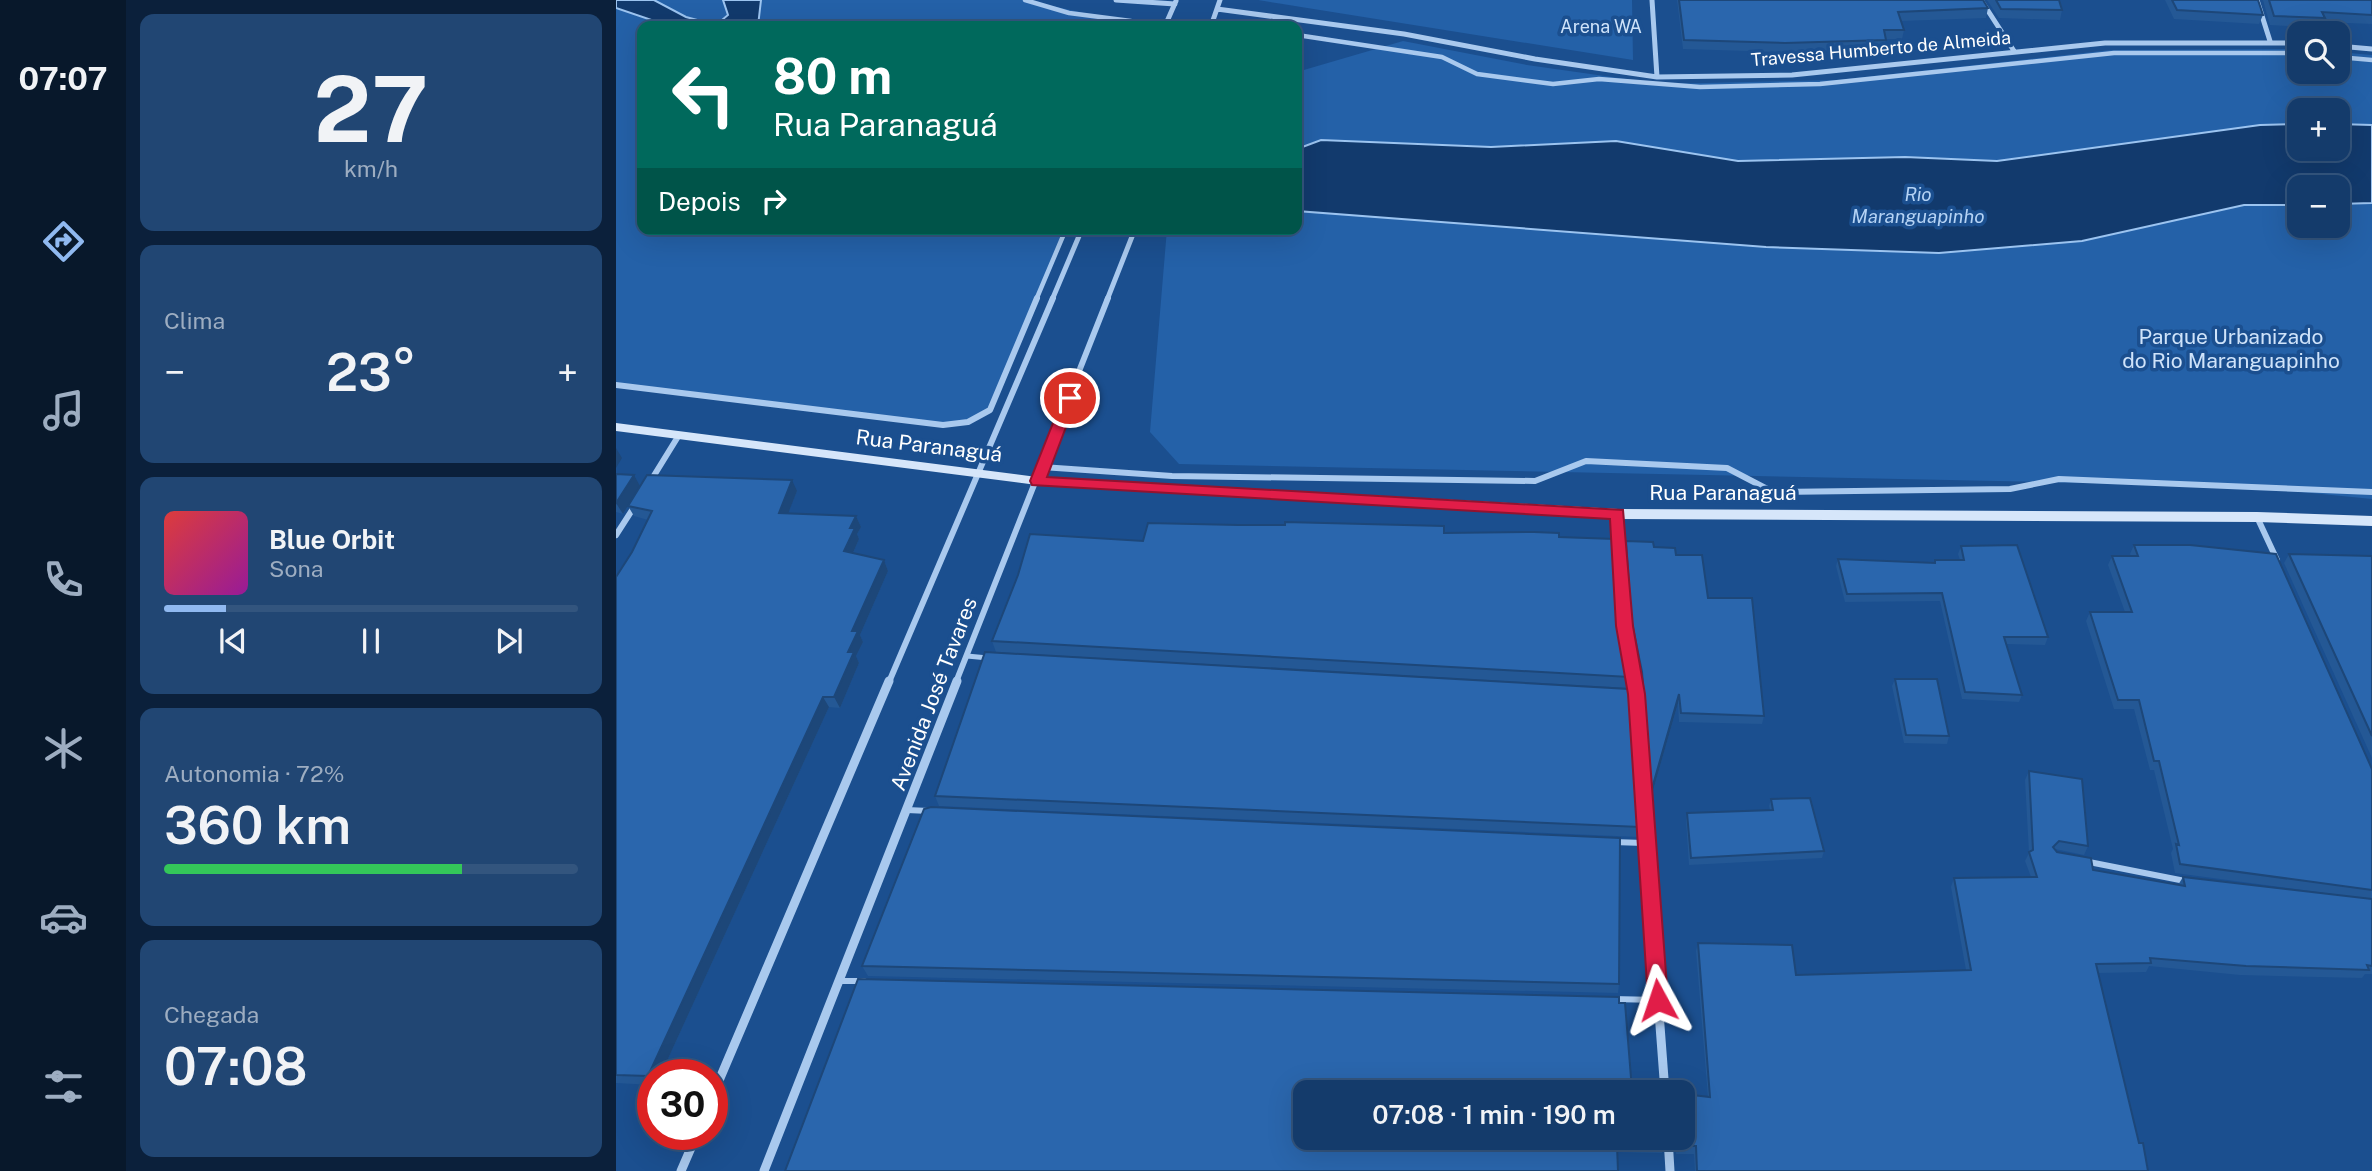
<!DOCTYPE html>
<html lang="pt">
<meta charset="utf-8">
<style>
:root{--surface:#143b6b;--page:#214673;--text:#f1f3f6;--muted:#9dadc1;--line:#33557e;--accent:#90b9f0}
body{margin:0;font-family:"Public Sans",sans-serif;background:var(--page);color:var(--text);height:100vh;display:flex;flex-direction:column;font-size:26px;white-space:nowrap}
*{box-sizing:border-box;margin:0}
p{font-size:23px;color:var(--muted)}
.icon{flex:none;width:38px;height:38px;fill:none;stroke:currentColor;stroke-width:2;stroke-linecap:round;stroke-linejoin:round}
.map{position:relative;flex:1;overflow:hidden}
.sheet{display:flex;flex-direction:column;gap:14px;padding:14px;background:#0b203b;width:490px}
.sheet>*{flex:none}
.banner{position:absolute;left:21px;top:21px;width:665px;height:214px;border-radius:14px;box-shadow:0 7px 28px #0002,0 0 0 2px var(--line);background:#00695c;color:#fff;overflow:hidden}
.controls{position:absolute;left:1671px;top:21px;display:grid;gap:14px}
.controls a{display:grid;place-items:center;width:63px;height:63px;border-radius:14px;background:var(--surface);box-shadow:0 7px 28px #0002,0 0 0 2px var(--line);font-size:35px}
.speed{position:absolute;left:21px;top:1059px;display:flex;gap:14px;font-size:35px;font-weight:700;text-align:center}
.speed>*{display:grid;place-content:center;width:91px;height:91px;border-radius:50%;background:var(--surface);box-shadow:0 7px 28px #0002,0 0 0 2px var(--line);line-height:1}
.speed .limit{border:10px solid #d22;background:#fff;color:#111}
.pin{position:absolute;display:grid;place-items:center;width:60px;height:60px;color:#fff;margin:-30px;border:4px solid #fff;border-radius:50%;box-shadow:0 2px 7px #0007}
.me{position:absolute;width:77px;margin:-38px;rotate:355deg;stroke-linejoin:round;filter:drop-shadow(0 0 5px #0008)}
.turn{display:flex;align-items:center;gap:24px;height:147px;padding:0 21px;font-size:32px}
.turn .icon{width:91px;height:91px;stroke-width:2.5}
.turn b{display:block;font-size:49px;line-height:60px}
.then{display:flex;align-items:center;height:66px;padding:0 21px;background:#0003;gap:14px;font-size:26px}
.big{font-size:52px;font-weight:600;line-height:1.1}
.sheet .widget{flex:1;display:flex;flex-direction:column;justify-content:center;gap:10px;min-width:0;padding:0 24px;border-radius:14px;background:var(--page)}
.sheet .dial{align-items:center;gap:0}
.dial b{font-size:91px;line-height:1}
.song{display:flex;align-items:center;gap:21px}
.cover{width:84px;height:84px;border-radius:10px;background:linear-gradient(135deg,hsl(0 70% 55%),hsl(300 70% 35%))}
.played{height:7px;border-radius:4px;background:linear-gradient(90deg,var(--accent) 15%,var(--line) 15%)}
.keys{display:flex;justify-content:space-around;direction:ltr}
.heat{display:flex;justify-content:space-between;align-items:center;font-size:38px;direction:ltr}
.charge{height:10px;border-radius:5px;background:linear-gradient(90deg,#34c759 72%,var(--line) 0)}
.trip{position:absolute;left:677px;top:1080px;width:402px;height:70px;border-radius:14px;background:var(--surface);box-shadow:0 7px 28px #0002,0 0 0 2px var(--line);font-weight:600;line-height:70px;text-align:center}
main{display:flex;flex:1;min-height:0}
.menu{display:flex;flex-direction:column;width:126px;justify-content:space-around;align-items:center;background:#08182b;color:var(--muted)}
.menu .icon{width:49px;height:49px}
.menu .active{color:var(--accent)}
.menu b{font-size:32px;color:var(--text)}
.map>svg:first-child{display:block}
.green{fill:#2461a8}
.water{fill:#123a6d;stroke:#9cc4f0;stroke-width:2}
.lines{fill:none;stroke-linecap:round;stroke-linejoin:round}
.service-far1{stroke:#a9c9ee;stroke-width:5}
.service{stroke:#a9c9ee;stroke-width:6}
.pedestrian-far1{stroke:#a9c9ee;stroke-width:4.5}
.pedestrian{stroke:#a9c9ee;stroke-width:6}
.minor-far2{stroke:#a9c9ee;stroke-width:5}
.minor-far1{stroke:#a9c9ee;stroke-width:6}
.minor{stroke:#a9c9ee;stroke-width:9}
.secondary{fill:#d6e6fa;fill-rule:evenodd}
.wall{fill:#245895}
.shaded-wall{fill:#1d4779}
.building{fill:#2a66ad;stroke:#1d4779;stroke-width:2}
.route{fill:#e11d48;stroke:#92132f;stroke-width:2}
.labels{text-anchor:middle;stroke-width:7;stroke-linejoin:round;paint-order:stroke}
.far-park-label{font-size:18px;fill:#cfe3fa;stroke:#1b4f8f}
.far-street-label{font-size:18px;fill:#fff;stroke:#1b4f8f}
.far-water-label{font-size:19px;font-style:italic;fill:#b5d3f5;stroke:#1b4f8f}
.park-label{font-size:21px;fill:#cfe3fa;stroke:#1b4f8f}
.street-label{font-size:21px;fill:#fff;stroke:#1b4f8f}
</style>
<main>
<nav class="menu">
<b>07:07</b>
<svg class="icon active" aria-label="directions" viewBox="0 0 24 24"><path d="M12 3l9 9-9 9-9-9zM9 14v-3h6M13 9l2 2-2 2"/></svg>
<svg class="icon" aria-label="music" viewBox="0 0 24 24"><path d="M9 18V5l10-2v13"/><circle cx="6" cy="18" r="3"/><circle cx="16" cy="16" r="3"/></svg>
<svg class="icon" aria-label="phone" viewBox="0 0 24 24"><path d="M5 4h4l2 5-3 2q2 4 5 5l2-3 5 2v4C11 20 4 13 5 4z"/></svg>
<svg class="icon" aria-label="climate" viewBox="0 0 24 24"><path d="M12 3v18M4 7l16 10M4 17L20 7"/></svg>
<svg class="icon" aria-label="car" viewBox="0 0 24 24"><path d="M5 17H2v-5l4-1 3-4h7l3 4 3 1v5h-3M9 17h6M6 11h13"/><circle cx="7" cy="17" r="2"/><circle cx="17" cy="17" r="2"/></svg>
<svg class="icon" aria-label="filters" viewBox="0 0 24 24"><path d="M4 7h16M4 17h16"/><circle cx="9" cy="7" r="2"/><circle cx="15" cy="17" r="2"/></svg>
</nav>
<section class="sheet">
<div class="widget dial"><b>27</b><p>km/h</p></div>
<div class="widget"><p>Clima</p>
<div class="heat"><a>−</a><b class="big">23°</b><a>+</a></div>
</div>
<div class="widget">
<div class="song"><i class="cover"></i><div><b>Blue Orbit</b><p>Sona</p></div></div>
<div class="played"></div>
<div class="keys"><svg class="icon" aria-label="previous" viewBox="0 0 24 24"><path d="M18 5L8 12l10 7zM5 5v14"/></svg><svg class="icon" aria-label="pause" viewBox="0 0 24 24"><path d="M8 5v14M16 5v14"/></svg><svg class="icon" aria-label="next" viewBox="0 0 24 24"><path d="M6 5l10 7-10 7zM19 5v14"/></svg></div>
</div>
<div class="widget"><p>Autonomia · 72%</p><b class="big">360 km</b><div class="charge"></div></div>
<div class="widget"><p>Chegada</p><b class="big">07:08</b></div>
</section>
<div class="map">
<svg width="1756" height="1171" viewBox="0 0 1756 1171">
<rect width="100%" height="100%" fill="#1b4f8f"/>
<!-- green -->
<path class="green" d="M38,0H107L112,16L100,25L70,17Z
M145,0H409L527,26H142Z
M642,0H1016L1017,60Z
M0,8L53,26H26V229H450L374,410L342,425L0,385Z
M787,41L911,65L1045,84L1221,80L1495,50L1683,49L1684,72H1722V52L1756,55V125L1722,124V110H1684L1683,124L1644,125L1381,161L1289,157L1122,161L1000,141L875,147L705,140L681,149V72Z
M1756,203V499L1623,486L563,464L534,432L551,229H681V211L1150,247L1323,253L1466,241L1628,205H1683L1684,226H1722V204Z"/>
<!-- water -->
<path class="water" d="M0,0H38L70,17L100,25L112,15L107,0H145L142,26H53L0,8Z
M1683,124L1684,149H1722V124L1756,125V203L1722,204V187H1684L1683,205H1628L1466,241L1323,253L1150,247L681,211V149L705,140L875,147L1000,141L1122,161L1289,157L1381,161L1644,125Z"/>
<g class="lines">
<!-- service-far1 -->
<path class="service-far1" d="M351,656L372,658"/>
<!-- service -->
<path class="service" d="M291,810L313,811
M997,842L1028,843
M1468,861L1569,881
M223,981H248
M996,999L1042,1000"/>
<!-- pedestrian-far1 -->
<path class="pedestrian-far1" d="M409,0L453,13L515,21L527,26
M681,35L826,57L861,74L937,84L983,79L1084,87L1204,84L1498,53H1684
M1722,57L1756,60
M420,300L450,229"/>
<!-- pedestrian -->
<path class="pedestrian" d="M0,385L327,425L352,422L374,410L421,298
M426,467L556,476L919,481L970,461L1111,468L1157,492L1394,489L1443,479L1756,492"/>
<!-- minor-far2 -->
<path class="minor-far2" d="M500,0L559,4
M1036,0L1041,77
M1365,0L1398,51
M1641,0L1654,41
M601,9L788,34L919,59L1041,77L1176,75L1489,43H1684
M549,26L560,1
M595,26L604,0
M1722,46L1756,49
M436,300L466,229
M491,300L519,229"/>
<!-- minor-far1 -->
<path class="minor-far1" d="M34,482L63,435
M1002,514L1008,627L1018,682
M1641,517L1661,560
M0,535L20,504
M273,682L437,298
M340,682L492,298"/>
<!-- minor -->
<path class="minor" d="M1018,681L1049,1092
M96,1097L273,681
M1052,1138L1054,1171
M65,1171L81,1134
M148,1171L341,681"/>
<!-- secondary -->
<path class="secondary" d="M0,423L421,477L1002,509L1641,512L1756,516V526L1641,522L1002,519L421,485L0,431Z"/>
</g>
<!-- wall -->
<path class="wall" d="M1061,0H1367L1372,8L1370,18L1285,21L1288,30L1286,39H1270L1268,49L1168,52L1067,49Z
M1371,0H1443L1446,10L1444,20L1383,18Z
M1549,0H1642L1647,15L1643,24L1558,19Z
M1647,0H1756V24L1708,22L1705,28L1654,25Z
M0,474L24,486L7,514L0,512Z
M181,491L172,513L240,516L245,527L241,534L243,539L237,553L268,560L272,571L244,635L247,642L240,656L243,663L224,708L213,707L45,1074H37V1085L0,1083V577L16,552L32,520L18,516L12,506Z
M828,533L943,537L1003,616L1013,677L1012,688L380,652L376,641L527,541Z
M1010,541L1038,547L1060,555L1092,598L1148,716L1146,724L1063,722L1062,703L1034,801L1025,680L1014,626L1010,550Z
M1518,545L1756,769V974H1749L1746,978L1624,975L1533,966L1530,972L1482,973L1523,1143L1532,1171H1079L1078,1154H1060L1058,1138H1068L1092,1097L1080,951L1082,943L1180,975L1350,970L1335,887L1338,878L1415,877L1409,861L1413,853L1409,780L1413,771L1472,846L1468,855L1439,849L1441,852L1477,870L1562,885L1567,877L1746,898L1559,873L1555,853L1557,849L1538,770H1534L1518,709H1498L1470,621L1474,612H1509L1492,565L1496,556H1515L1514,554Z
M1345,546L1432,637L1429,645L1391,644L1406,695L1403,702L1346,699L1324,601L1229,602L1220,566L1222,559L1318,563L1319,560H1344L1342,554Z
M1673,554L1756,556V758L1668,563Z
M1279,679L1333,736L1331,744L1288,743L1276,686Z
M319,796L1024,827L1023,837L323,806Z
M1155,799L1208,851L1206,858L1073,865L1070,820L1071,813L1154,810L1153,806Z
M246,966L1003,984L1002,993L252,976Z
M1003,1003L1016,1090L1047,1146L1046,1153L1001,1152Z"/>
<!-- shaded-wall -->
<path class="shaded-wall" d="M0,448L6,458L0,468Z
M18,475L24,486L7,514L0,503Z
M176,480L181,491L168,524L163,513Z
M240,516L245,527L241,534L243,539L233,562L228,551L234,528Z
M268,560L272,571L244,635L247,642L240,656L243,663L224,708L218,697L232,652L236,631Z
M1063,694L1062,703L1034,801L1035,792Z
M207,697L213,707L45,1074H37V1082L32,1076Z"/>
<!-- building -->
<path class="building" d="M1063,0H1367L1372,8L1282,12L1288,30H1268L1270,40L1169,43L1068,40Z
M1380,0H1443L1446,10L1385,9Z
M1556,0H1642L1647,15L1561,10Z
M1653,0H1756V15L1706,12L1709,18L1658,16Z
M0,474L18,475L0,503Z
M31,475L176,480L163,513L240,516L234,528H239L228,551L268,560L236,631H242L232,652H238L218,697H207L32,1076L0,1075V577L16,552L36,511L12,506Z
M669,522L828,526V533L918,532L943,533V537L999,539L1003,616L1013,677L376,641L402,575L414,534L527,541L532,523L622,525H669Z
M1010,541L1037,542L1038,547L1059,548L1060,555H1086L1092,598H1136L1148,716L1065,713L1063,694L1035,792L1026,672L1015,618Z
M1401,545L1432,637H1388L1406,695L1349,692L1326,593L1231,594L1222,559L1319,563V560H1348L1345,546Z
M1518,545H1574L1660,554L1756,769V890L1564,864L1560,844L1563,845L1543,761H1538L1523,700H1502L1474,612H1516L1496,556H1522Z
M1673,554L1756,556V736Z
M369,652L1013,689L1024,827L319,796Z
M1279,679H1321L1333,736L1290,735Z
M1413,771L1466,779L1472,846L1443,841L1437,847L1441,852L1475,858L1477,870L1569,886L1567,877L1756,899V966L1751,965L1753,970L1630,966L1534,958L1535,963L1480,964L1523,1143H1527L1532,1171H1081L1080,1146H1062L1061,1138H1068V1094L1094,1097L1082,943L1176,945L1180,975L1355,970L1338,878L1421,877L1413,852L1417,850Z
M1194,798L1208,851L1075,858L1071,813L1157,810L1155,799Z
M315,807L1004,838L1003,984L246,966L308,809Z
M242,979L1003,997V1003H1009L1016,1090L1042,1092H690V1138H1047V1146L1001,1145L1002,1171H169Z"/>
<!-- route -->
<path class="route" d="M454,393L461,398L431,477L1007,510L1017,626L1029,694L1052,1000L1049,1006L1042,1009L1035,1006L1032,1000L1012,694L1000,626L994,519L416,485L414,481L447,398Z"/>
<g class="labels">
<!-- far-park labels -->
<g class="far-park-label">
<text x="985" y="33">Arena WA</text>
</g>
<!-- far-street labels -->
<g class="far-street-label">
<text transform="translate(1265 49) rotate(-5)" y="6">Travessa Humberto de Almeida</text>
</g>
<!-- far-water labels -->
<g class="far-water-label">
<text x="1302" y="201">Rio<tspan x="1302" dy="22">Maranguapinho</tspan></text>
</g>
<!-- park labels -->
<g class="park-label">
<text x="1615" y="344">Parque Urbanizado<tspan x="1615" dy="24">do Rio Maranguapinho</tspan></text>
</g>
<!-- street labels -->
<g class="street-label">
<text transform="translate(313 446) rotate(7)" y="7">Rua Paranaguá</text>
<text x="1107" y="500">Rua Paranaguá</text>
<text transform="translate(318 694) rotate(-69)" y="7">Avenida José Tavares</text>
</g>
</g>
</svg>
<div class="controls">
<a><svg class="icon" aria-label="search" viewBox="0 0 24 24"><circle cx="10" cy="10" r="6"/><path d="M15 15l6 6"/></svg></a>
<a>+</a>
<a>−</a>
</div>
<div class="speed"><div class="limit">30</div></div>
<div class="pin" style="left:454px;top:398px;background:#d93025"><svg class="icon" aria-label="arrive" viewBox="0 0 24 24"><path d="M6 21V4h12l-3 4 3 4H6"/></svg></div>
<svg class="me" style="left:1042px;top:1000px" viewBox="-20 -20 40 40"><path d="M0-17L14 15 0 8-14 15z" fill="#e11d48" stroke="#fff" stroke-width="4"/></svg>
<div class="trip">07:08 · 1 min · 190 m</div>
<div class="banner">
<div class="turn"><svg class="icon" aria-label="left" viewBox="0 0 24 24"><path d="M17 20v-9H6M10 6l-5 5 5 5"/></svg><div><b>80 m</b>Rua Paranaguá</div></div>
<div class="then">Depois<svg class="icon" aria-label="right" viewBox="0 0 24 24"><path d="M7 20v-9h11M14 6l5 5-5 5"/></svg></div>
</div>
</div>
</main>
